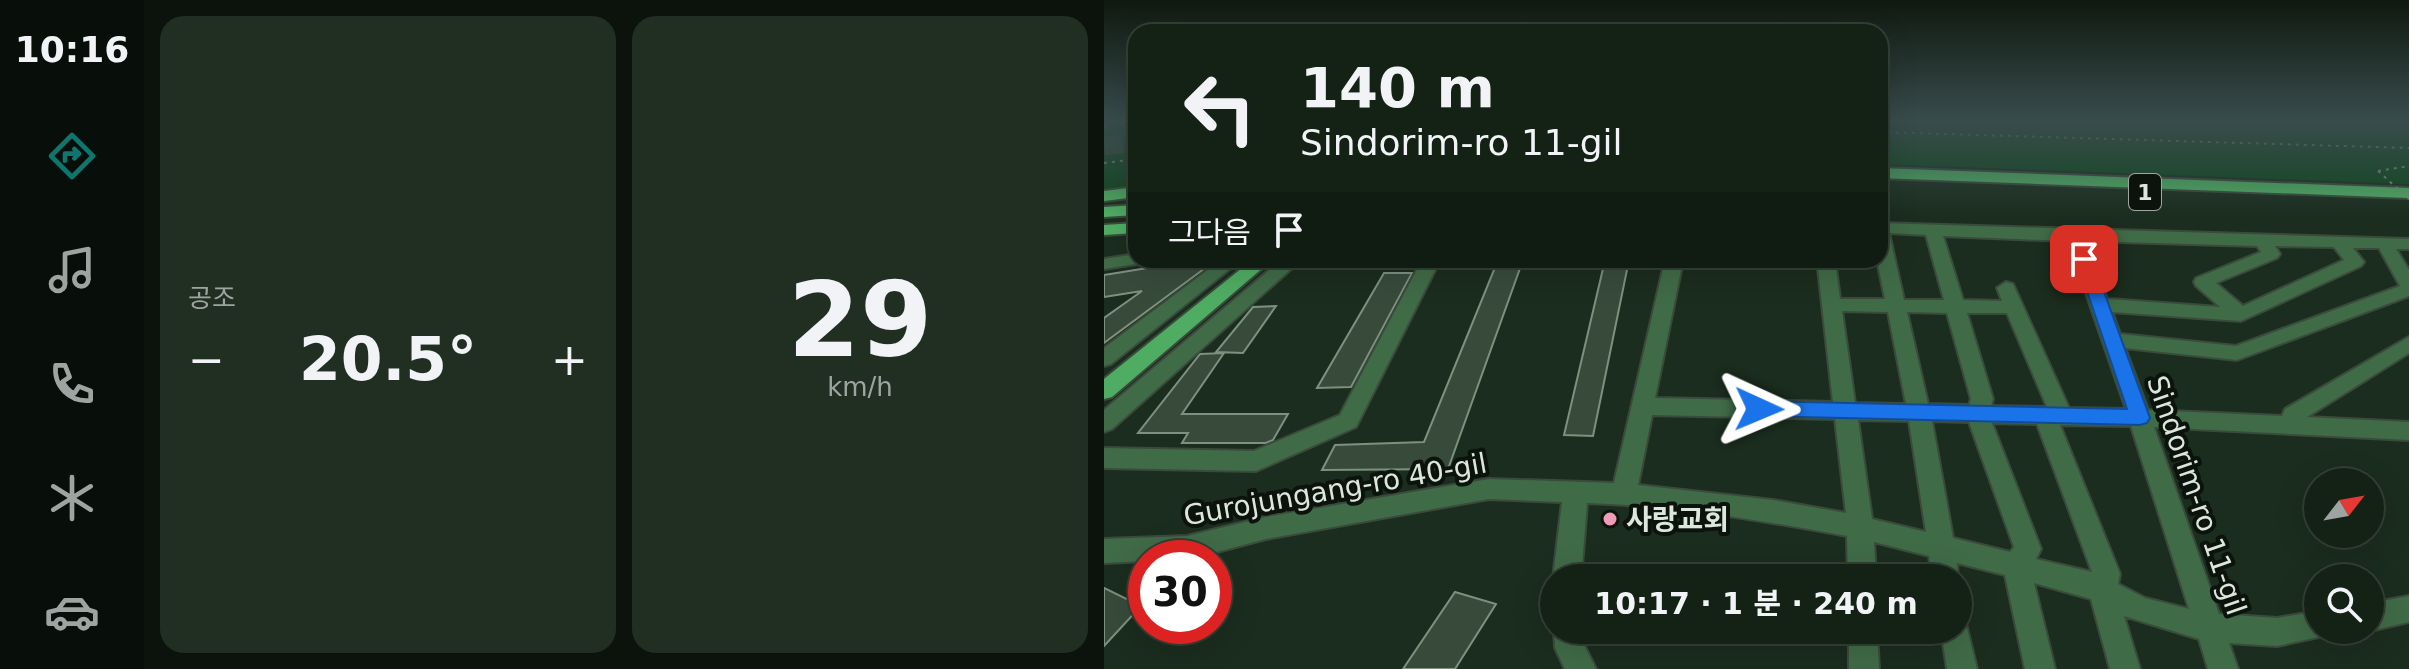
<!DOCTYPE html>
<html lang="ko">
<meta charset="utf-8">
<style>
:root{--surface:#142216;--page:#212f23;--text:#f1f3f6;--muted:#9da4a1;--line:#333f35;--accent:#0f766e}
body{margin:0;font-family:"DejaVu Sans","Noto Sans KR",sans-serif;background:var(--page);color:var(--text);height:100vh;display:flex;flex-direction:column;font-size:30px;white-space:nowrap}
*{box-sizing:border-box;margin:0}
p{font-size:26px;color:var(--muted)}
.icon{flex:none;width:44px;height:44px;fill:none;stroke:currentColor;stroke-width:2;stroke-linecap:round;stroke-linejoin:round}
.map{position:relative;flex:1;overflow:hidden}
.sheet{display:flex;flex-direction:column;gap:16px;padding:16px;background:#0b130c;width:960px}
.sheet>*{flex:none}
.guide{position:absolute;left:24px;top:24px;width:760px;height:244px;border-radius:24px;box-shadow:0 8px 32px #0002,0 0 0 2px var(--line);background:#142216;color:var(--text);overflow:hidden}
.needle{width:52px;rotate:59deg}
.fabs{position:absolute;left:1200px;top:468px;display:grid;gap:16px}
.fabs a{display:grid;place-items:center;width:80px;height:80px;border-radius:50%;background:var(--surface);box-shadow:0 8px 32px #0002,0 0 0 2px var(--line);font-size:40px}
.speed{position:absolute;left:24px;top:540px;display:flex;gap:16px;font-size:40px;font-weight:700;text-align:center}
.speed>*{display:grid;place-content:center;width:104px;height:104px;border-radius:50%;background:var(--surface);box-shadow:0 8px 32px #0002,0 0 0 2px var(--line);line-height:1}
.speed .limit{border:12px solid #d22;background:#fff;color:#111}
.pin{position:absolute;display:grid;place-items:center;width:68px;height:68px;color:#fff;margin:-34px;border-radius:16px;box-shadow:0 4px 12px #0006}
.me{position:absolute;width:88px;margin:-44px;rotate:91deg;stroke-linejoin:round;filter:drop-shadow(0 0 6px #0008)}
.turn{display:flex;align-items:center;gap:28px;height:168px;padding:0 40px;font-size:36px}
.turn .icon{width:104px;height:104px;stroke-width:2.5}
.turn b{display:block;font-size:56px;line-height:68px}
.then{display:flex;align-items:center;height:76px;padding:0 40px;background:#0003;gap:16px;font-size:30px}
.big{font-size:60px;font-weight:700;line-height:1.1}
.sheet .card{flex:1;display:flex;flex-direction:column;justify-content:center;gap:12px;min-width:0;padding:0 28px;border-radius:24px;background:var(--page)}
.sheet .dial{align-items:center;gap:0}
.dial b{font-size:104px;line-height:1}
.heat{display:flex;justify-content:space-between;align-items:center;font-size:44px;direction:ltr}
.sheet .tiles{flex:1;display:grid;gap:16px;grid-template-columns:repeat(2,1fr)}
.trip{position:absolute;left:436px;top:564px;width:432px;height:80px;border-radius:40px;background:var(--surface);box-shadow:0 8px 32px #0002,0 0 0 2px var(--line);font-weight:700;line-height:80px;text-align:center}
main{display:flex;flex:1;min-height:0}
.dock{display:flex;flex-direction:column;width:144px;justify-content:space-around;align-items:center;background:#080e09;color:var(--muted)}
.dock .icon{width:56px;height:56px}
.dock .selected{color:var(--accent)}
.dock b{font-size:36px;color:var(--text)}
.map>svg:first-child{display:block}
.green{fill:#0e461d}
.building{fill:#384b3b;stroke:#7d917f;stroke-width:2}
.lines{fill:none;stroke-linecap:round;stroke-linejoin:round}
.highway-tunnel{stroke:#38493a;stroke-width:19;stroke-dasharray:19 9;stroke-linecap:butt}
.minor-casing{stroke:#3a4b3c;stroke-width:4}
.major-casing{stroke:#3a4b3c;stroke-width:4}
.path{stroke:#7b8a7d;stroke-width:2;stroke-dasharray:3 5;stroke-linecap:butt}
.minor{fill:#406b47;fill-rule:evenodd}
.major{fill:#4fad63;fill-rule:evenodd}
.path-bridge{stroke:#7b8a7d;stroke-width:2;stroke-dasharray:3 5;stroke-linecap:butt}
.route{fill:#1a73e8;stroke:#114b97;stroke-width:2}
.poi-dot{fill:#f09ab7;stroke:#0b130c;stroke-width:3}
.labels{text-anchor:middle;stroke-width:8;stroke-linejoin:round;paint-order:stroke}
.shield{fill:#0b130c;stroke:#9da79e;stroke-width:2}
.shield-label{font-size:22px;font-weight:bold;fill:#dbe7dc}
.near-street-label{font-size:28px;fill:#dbe7dc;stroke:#0b130c}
.near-poi-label{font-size:28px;font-weight:bold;fill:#dbe7dc;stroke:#0b130c;text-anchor:start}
</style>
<main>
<nav class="dock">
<b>10:16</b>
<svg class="icon selected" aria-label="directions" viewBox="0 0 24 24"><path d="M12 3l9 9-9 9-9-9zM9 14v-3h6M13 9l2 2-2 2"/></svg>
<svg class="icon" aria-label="music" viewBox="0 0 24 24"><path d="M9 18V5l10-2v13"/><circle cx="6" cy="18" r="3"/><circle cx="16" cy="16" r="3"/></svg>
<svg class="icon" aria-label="phone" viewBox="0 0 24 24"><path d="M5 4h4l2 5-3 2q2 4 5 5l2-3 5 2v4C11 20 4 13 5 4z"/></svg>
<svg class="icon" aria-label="climate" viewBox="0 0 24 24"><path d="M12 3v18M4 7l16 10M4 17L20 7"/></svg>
<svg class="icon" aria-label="car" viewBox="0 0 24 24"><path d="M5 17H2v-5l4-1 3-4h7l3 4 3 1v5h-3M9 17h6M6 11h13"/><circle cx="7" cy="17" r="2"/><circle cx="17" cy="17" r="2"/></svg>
</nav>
<section class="sheet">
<div class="tiles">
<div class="card"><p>공조</p>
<div class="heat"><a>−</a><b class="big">20.5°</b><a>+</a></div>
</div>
<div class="card dial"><b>29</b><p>km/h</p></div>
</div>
</section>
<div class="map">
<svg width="1305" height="669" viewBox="0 0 1305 669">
<rect width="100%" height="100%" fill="#1b2d1e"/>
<!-- green -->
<path class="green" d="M0,122H32V185L0,190Z
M776,122H1305V184L776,164Z"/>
<!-- building -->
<path class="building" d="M93,260H112L0,343V318L38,291L0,297V275Z
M394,260H419L344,469L218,470L231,445L320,442Z
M501,260H525L489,436L460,435Z
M280,273H308L247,387L213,388Z
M172,306L139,353L112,352L149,307Z
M120,353L78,414H184L169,440L162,443H78L84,433H34L96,354Z
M0,588L37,606L0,646Z
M351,592L392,604L351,669H299Z"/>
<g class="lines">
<!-- highway-tunnel -->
<path class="highway-tunnel" d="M0,146L32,142"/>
<defs>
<path id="minor" d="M776,223L1305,239V249H1292L1305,270V296L1133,360L1021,348L1044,410L1178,416L1181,409L1305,337V353L1203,417L1305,422V440L1050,427L1115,614L1173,618L1214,611V630H1226L1224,635L1173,646L1125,643L1134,669H1104L1095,639L1020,616L1036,669H1006L987,599L930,583L951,669H921L901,575L853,563L854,582V578H828L825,556L770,542L772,578H744L743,536C657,520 570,506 483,503L477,578H449L458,502L385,499L162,539L90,558H42V561L0,563V539L83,536L162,517L385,479L510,483L561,260H579L551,398L729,402L713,260H731L736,299H781L773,260H776ZM785,233L822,235L840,300H800ZM839,236L964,241L1022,409L965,408L909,284L902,282L893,288L898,301L859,300ZM982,241L1153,246L1157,252L1092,278L1090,282L1092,286L1116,307L1003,299ZM1171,246L1230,247L1240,260L1139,306L1112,283L1173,258L1176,254ZM1249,248H1275L1296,286L1132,346L1016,334L1008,312L1137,321L1257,266L1260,262ZM738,311L784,312L802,404L751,403ZM803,312L843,313L867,399L865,405L824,404ZM863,313H903L943,407L887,406L889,399ZM548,415L731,419L742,513L669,500L534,485ZM754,420L805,421L822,532L768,519ZM828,421L865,422L910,547L906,552L849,538ZM888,423L933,424L988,572L932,559L937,549ZM956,425L1027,426L1085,609L1041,598L1014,584L1016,574Z
M32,254V260H40L38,263L0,269V259Z
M117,260H137L7,364L0,366V348Z
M177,260H197L8,429L0,432V410Z
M318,260H336L252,427L152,471L0,468V448L150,451L236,415Z
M1305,596V622L1266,631L1264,630L1266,603Z
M854,617L861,620L873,669H843L837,630H854Z
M450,629L478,630L480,645L492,669H461L451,648Z
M745,630H773L775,669H745Z"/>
<path id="major" d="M776,168L1305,188V198L776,178Z
M32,187V197L0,201V191Z
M32,205V215L0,217V207Z
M32,223V233L0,235V225Z
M148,260H168L8,397L0,399V379Z"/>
</defs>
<!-- minor casing -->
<use href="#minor" class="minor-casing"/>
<!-- major casing -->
<use href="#major" class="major-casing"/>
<!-- path -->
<path class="path" d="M0,126L32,122
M776,132L1305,148
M0,163L32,159
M1274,171L1305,166"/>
<!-- minor -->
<use href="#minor" class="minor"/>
<!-- major -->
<use href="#major" class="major"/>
<!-- path-bridge -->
<path class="path-bridge" d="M1274,171L1305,199"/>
</g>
<!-- sky -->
<linearGradient id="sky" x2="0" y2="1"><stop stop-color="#0f1910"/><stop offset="0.56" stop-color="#394c4c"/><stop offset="1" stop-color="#394c4c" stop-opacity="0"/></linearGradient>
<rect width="1305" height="216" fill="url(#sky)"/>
<!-- route -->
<path class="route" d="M980,254L988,259L1046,418L1043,423L1036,425L655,416L647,414L644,409L647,403L655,401L1023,409L972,259Z"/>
<!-- markers -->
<circle class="poi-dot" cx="506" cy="519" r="8"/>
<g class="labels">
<!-- shield labels -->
<rect class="shield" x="1025" y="174" width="32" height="36" rx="6"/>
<g class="shield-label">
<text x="1041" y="200">1</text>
</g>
<!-- near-street labels -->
<g class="near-street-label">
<text transform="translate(231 489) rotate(-10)" y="10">Gurojungang-ro 40-gil</text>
<text transform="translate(1093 495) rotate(71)" y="10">Sindorim-ro 11-gil</text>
</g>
<!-- near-poi labels -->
<g class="near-poi-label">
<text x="522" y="529">사랑교회</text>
</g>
</g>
</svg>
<div class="fabs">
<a><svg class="needle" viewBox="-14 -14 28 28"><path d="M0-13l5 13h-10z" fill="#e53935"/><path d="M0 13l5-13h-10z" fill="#9da4a1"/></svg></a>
<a><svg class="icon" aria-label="search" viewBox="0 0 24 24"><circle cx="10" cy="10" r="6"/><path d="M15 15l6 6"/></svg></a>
</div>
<div class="speed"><div class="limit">30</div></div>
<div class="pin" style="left:980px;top:259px;background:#d93025"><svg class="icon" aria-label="arrive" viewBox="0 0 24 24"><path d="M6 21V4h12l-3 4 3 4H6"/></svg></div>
<svg class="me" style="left:655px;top:409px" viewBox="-20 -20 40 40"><path d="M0-17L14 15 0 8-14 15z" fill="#1a73e8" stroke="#fff" stroke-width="4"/></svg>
<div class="trip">10:17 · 1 분 · 240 m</div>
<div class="guide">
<div class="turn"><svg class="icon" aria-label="left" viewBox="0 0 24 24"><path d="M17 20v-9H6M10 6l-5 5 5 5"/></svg><div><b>140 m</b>Sindorim-ro 11-gil</div></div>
<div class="then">그다음<svg class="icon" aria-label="arrive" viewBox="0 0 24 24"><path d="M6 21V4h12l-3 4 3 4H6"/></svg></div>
</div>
</div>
</main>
